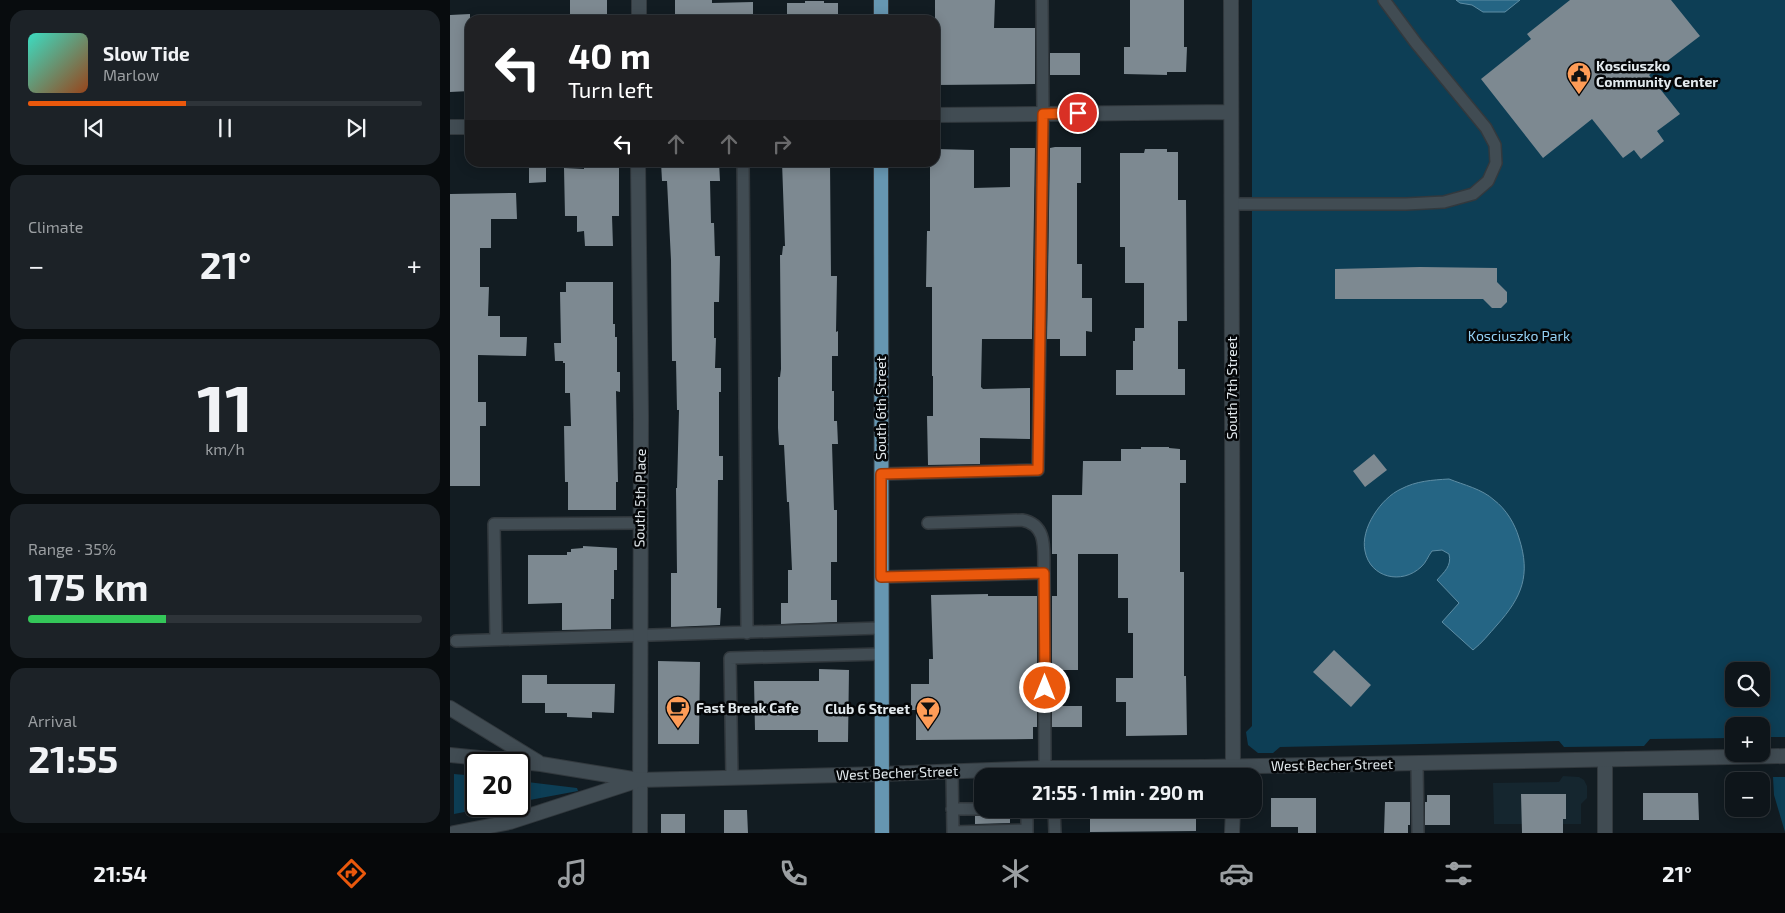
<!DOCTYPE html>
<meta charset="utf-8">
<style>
:root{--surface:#0e151a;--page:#1c2227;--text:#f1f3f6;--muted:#9b9fa2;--line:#2e3439;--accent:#ea580c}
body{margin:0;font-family:"Exo 2",sans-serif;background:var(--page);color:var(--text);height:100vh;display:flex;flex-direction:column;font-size:19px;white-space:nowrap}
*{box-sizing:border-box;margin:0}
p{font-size:16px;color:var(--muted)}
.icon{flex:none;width:28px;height:28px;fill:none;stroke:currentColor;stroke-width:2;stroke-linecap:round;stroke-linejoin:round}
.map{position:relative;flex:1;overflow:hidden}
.drawer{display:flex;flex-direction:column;gap:10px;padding:10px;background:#080c0e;width:450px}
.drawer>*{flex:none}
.banner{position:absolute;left:15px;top:15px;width:475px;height:152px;border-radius:15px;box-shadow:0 2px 12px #0003,0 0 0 1px var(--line);background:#202124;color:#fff;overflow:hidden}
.controls{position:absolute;left:1275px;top:662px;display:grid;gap:10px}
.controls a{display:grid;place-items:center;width:45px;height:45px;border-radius:10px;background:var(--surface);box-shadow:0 2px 12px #0003,0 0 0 1px var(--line);font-size:25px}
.speed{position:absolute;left:15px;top:752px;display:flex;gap:10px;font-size:25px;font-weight:700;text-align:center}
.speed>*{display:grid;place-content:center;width:65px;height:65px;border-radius:50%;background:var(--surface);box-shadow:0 2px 12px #0003,0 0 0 1px var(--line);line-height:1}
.speed .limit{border:2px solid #111;border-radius:8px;background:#fff;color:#111}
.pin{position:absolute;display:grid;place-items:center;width:42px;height:42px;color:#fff;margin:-21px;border:2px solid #fff;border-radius:50%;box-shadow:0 1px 5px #0007}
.me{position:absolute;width:55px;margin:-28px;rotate:0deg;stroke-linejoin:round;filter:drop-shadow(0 0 4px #0008)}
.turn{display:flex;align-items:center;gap:18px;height:105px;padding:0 20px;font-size:22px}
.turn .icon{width:65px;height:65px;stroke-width:2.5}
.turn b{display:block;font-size:35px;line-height:42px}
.lanes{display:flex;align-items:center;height:48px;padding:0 20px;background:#0003;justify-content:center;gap:25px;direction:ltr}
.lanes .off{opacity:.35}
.big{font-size:38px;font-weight:700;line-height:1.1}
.drawer .card{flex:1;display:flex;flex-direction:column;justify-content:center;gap:8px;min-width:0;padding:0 18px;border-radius:15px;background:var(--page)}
.drawer .dial{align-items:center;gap:0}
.dial b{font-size:65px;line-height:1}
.song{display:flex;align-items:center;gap:15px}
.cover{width:60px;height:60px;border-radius:8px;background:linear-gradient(135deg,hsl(170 70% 55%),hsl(20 70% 35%))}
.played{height:5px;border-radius:2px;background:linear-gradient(90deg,var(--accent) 40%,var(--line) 40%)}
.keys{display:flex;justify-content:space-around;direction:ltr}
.heat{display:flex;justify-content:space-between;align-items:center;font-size:28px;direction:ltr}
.charge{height:8px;border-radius:4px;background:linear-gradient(90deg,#34c759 35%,var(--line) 0)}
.trip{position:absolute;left:524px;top:768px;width:288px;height:50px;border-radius:15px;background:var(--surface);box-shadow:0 2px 12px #0003,0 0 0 1px var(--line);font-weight:700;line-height:50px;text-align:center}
.tabs{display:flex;height:80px;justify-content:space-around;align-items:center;background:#06080a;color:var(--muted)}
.tabs .icon{width:35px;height:35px}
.tabs .on{color:var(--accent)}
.tabs b{font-size:22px;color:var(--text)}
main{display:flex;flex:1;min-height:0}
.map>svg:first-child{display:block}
.built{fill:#15262f}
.green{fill:#0d3e55;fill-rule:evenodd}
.water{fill:#256584;stroke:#5e8da4}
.building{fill:#7d8991}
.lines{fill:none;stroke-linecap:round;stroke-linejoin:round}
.service-casing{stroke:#32393e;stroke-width:14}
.minor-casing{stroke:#32393e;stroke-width:16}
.tertiary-casing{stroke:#32393e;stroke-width:16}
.secondary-casing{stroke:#32393e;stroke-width:16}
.primary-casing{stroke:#32393e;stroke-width:16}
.service{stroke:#414c53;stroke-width:11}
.minor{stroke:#414c53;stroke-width:14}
.tertiary{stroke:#414c53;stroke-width:14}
.secondary{stroke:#414c53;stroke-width:14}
.primary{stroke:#6696b1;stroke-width:14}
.route-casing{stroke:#983908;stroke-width:12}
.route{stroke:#ea580c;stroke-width:9}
.labels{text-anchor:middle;stroke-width:5;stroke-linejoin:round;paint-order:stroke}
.poi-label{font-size:14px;font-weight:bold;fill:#e2e9ed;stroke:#040608;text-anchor:start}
.park-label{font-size:14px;fill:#93d0f3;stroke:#040608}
.street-label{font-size:14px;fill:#e2e9ed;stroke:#040608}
</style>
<main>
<section class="drawer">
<div class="card">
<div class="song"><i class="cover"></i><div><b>Slow Tide</b><p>Marlow</p></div></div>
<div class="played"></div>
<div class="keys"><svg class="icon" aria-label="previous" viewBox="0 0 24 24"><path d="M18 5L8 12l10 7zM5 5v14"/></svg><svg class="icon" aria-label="pause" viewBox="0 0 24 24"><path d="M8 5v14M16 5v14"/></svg><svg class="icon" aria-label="next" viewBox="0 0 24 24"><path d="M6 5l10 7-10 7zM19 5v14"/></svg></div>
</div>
<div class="card"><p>Climate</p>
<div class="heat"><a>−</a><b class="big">21°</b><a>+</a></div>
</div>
<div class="card dial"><b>11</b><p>km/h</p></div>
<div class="card"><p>Range · 35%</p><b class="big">175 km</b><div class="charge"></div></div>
<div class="card"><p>Arrival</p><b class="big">21:55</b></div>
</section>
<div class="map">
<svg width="1335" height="833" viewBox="0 0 1335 833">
<rect width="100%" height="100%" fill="#121c22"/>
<!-- built -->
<path class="built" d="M1113,776L1129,777L1134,780L1137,786V798L1131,804V824H1044L1043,783L1109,782Z"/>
<!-- green -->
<path class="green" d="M802,0H1335V737H1311V726H1284V738L1200,739L1194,746L1114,747L1109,741L830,747L823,753H808L798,745L796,732L802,726ZM1284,671H1311V699H1284Z
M4,774L26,776V806H46L4,814Z
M1323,777H1335V832L1324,795Z
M69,781L127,788L128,791L69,802Z"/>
<!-- water -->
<path class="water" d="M1006,0H1070L1055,12H1033L1022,5L1010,3Z
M999,479C1014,485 1032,489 1044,500C1056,509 1065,524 1069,538C1081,575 1072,597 1047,625C1039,634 1032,643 1023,650L992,622L1009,603L987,580C994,572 1002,566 999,554L992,550L982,551C978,556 976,563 971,567C952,585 920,578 915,551C910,529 931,498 951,489C966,481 982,480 999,479Z"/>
<!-- building -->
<path class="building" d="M120,0H157V20H120Z
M225,0H262V3L303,2V20H225Z
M485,0H545L544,28H585V84L485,85Z
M680,0H734V47H737L736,72H717V75L674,74V47H680Z
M1120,0H1221L1250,36L1199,75L1230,114L1207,131L1214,141L1191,159L1184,150L1173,158L1142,119L1093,158L1031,79L1081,39L1077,34Z
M355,1H374V3H388V20H337V3H355Z
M20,14V91L0,92V15Z
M600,53H630V75H600Z
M605,147H631V183H627V264H632V298H642V332L636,331V356H610V339H597L600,148Z
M560,148H585L582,339H532L531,387L533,389L580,388V439L530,438V464L478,465L477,416H483V376H482V287H476L477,231H480V162H485V149L524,150V188L560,187Z
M695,149H717V152H728V200H736L737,321H728V369H735V395H666V370H683V341H685V328H694V283H675V247H670V153H694Z
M134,162H169V216H162L163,246H135L134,231L127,232V216H115L114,168L134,169Z
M211,162H269L270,181H260L261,223H264L265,256H270L269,302H264V338H266L265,368H271V392H269V456H273V480H268L267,608H271L270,625L221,627V573H227L226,488H227L229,410H227L226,361H222L221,260L217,181H212Z
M332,162H380L381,276H387L386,332L388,331V356H382V391H384V421H387L388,444H382L384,510H387V562H381V600H387V622L331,624V603H338V570H342L339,502H337L334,445H329L328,428V377H330L331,369L330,255H332L333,246H335Z
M79,164H96V182L79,183Z
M66,193L67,219H41V248H30V287H39L38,316H50V337H77L76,356L28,355V402H36V426H30V486H0V194Z
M970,267L1047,268V282L1057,292V302L1051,308H1042L1033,299H885V269Z
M116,282H163V324H165V337H167V372H170V392L166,391L168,482H166V510H118V482H115L114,426H121L120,393H115V363H113V361H105L104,343H111L110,292H116Z
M691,447H719V448L730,449V460H736V483H730V572H734V676H736L737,735L676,736V702H666V678H683V633H678V598H668V554H628V670H602V596H607V554H602V495H632L633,461H671V449H691Z
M924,454L937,470L915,487L903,471Z
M133,546L167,548V570H164V599H161V629L112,630V603L78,604V555H117V552H121V549L133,548Z
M538,594V596H587V670H582V673H579L580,705H587V727H583V739L466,740V710H461V684H479V659H483L481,595Z
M884,650L921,685L901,707L863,672Z
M208,661L250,662L249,744H208Z
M369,669L399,670L398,742H368V730H305L304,681H369Z
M72,675H97V684H165L164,713L142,712V718L117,717V713H95V703H72Z
M602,706H632V727H602Z
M1193,793H1248L1249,820H1193Z
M1071,794H1116V819H1113V833H1072Z
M977,795H1000V825H975V802H977Z
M821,798H866V833H848V827H821Z
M935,802H960V825H958V833H934Z
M539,809H560V823L525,824V816H535Z
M640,809H746V831L640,832Z
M274,810H297L298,833H274Z
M211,814H235V833H211Z"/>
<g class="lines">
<defs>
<path id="service" d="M293,162L297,633
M782,204H956L994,202L1023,194L1038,181L1046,163L1045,145L1036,128L966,43L934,0
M431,474L588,470L593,114L592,0
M478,523L572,520C599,525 593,552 594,573
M431,577L594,573L595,768
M46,639L44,524L190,523
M6,641L431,628
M967,763L968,833
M502,772L503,833
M282,777L280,658L431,654
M502,809H532
M577,809V833
M604,809L605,833
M503,832L577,830"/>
<path id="minor" d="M781,0L783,776
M189,20V0
M485,115L781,112
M0,127H20
M188,162L191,416L190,833
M1155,760V833
M782,833L783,809"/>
<path id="tertiary" d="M432,774L595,768L754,767L1335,756"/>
<path id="secondary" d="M0,708L88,762
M0,755L91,764L189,780L432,774
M4,833L60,822L186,781"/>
<path id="primary" d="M431,0V20
M431,162L432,833"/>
</defs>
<!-- service casing -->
<use href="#service" class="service-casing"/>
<!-- minor casing -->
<use href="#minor" class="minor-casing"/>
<!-- tertiary casing -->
<use href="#tertiary" class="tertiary-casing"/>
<!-- secondary casing -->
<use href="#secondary" class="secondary-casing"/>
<!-- primary casing -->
<use href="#primary" class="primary-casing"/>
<!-- service -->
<use href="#service" class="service"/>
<!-- minor -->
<use href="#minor" class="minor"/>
<!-- tertiary -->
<use href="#tertiary" class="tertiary"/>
<!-- secondary -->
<use href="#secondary" class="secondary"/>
<!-- primary -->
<use href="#primary" class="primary"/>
</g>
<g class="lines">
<defs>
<path id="route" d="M595,688L594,573L431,577V474L588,470L593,114L628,113"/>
</defs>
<!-- route casing -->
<use href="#route" class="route-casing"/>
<!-- route -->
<use href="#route" class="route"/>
</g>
<!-- icons -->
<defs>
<symbol id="civic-pin" viewBox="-11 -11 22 30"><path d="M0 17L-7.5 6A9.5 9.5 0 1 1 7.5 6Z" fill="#fe9c57" stroke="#040608"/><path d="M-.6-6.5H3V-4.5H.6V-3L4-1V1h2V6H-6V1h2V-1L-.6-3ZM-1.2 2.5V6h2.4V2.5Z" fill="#111"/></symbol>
<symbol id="cafe-pin" viewBox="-11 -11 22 30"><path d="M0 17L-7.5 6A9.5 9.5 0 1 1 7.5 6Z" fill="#fe9c57" stroke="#040608"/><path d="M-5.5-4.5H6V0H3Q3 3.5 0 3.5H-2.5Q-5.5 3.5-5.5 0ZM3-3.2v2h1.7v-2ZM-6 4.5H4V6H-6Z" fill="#111"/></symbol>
<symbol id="bar-pin" viewBox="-11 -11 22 30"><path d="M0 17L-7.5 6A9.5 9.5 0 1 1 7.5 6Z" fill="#fe9c57" stroke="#040608"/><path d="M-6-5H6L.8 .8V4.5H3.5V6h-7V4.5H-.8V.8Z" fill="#111"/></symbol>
</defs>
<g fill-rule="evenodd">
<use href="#civic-pin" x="1115" y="60" width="28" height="38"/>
<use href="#cafe-pin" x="214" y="694" width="28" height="38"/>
<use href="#bar-pin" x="464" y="695" width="28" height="38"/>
</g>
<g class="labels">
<!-- poi labels -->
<g class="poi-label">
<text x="1146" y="71">Kosciuszko<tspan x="1146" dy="16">Community Center</tspan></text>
<text x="246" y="713">Fast Break Cafe</text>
<text x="460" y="714" text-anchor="end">Club 6 Street</text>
</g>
<!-- park labels -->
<g class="park-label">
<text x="1069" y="341">Kosciuszko Park</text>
</g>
<!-- street labels -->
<g class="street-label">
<text transform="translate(782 388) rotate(-90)" y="5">South 7th Street</text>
<text transform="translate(431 408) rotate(-90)" y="5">South 6th Street</text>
<text transform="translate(190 498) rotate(-89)" y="5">South 5th Place</text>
<text transform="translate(882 765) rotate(-1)" y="5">West Becher Street</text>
<text transform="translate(447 773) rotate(-2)" y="5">West Becher Street</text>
</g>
</g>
</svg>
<div class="controls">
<a><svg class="icon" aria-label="search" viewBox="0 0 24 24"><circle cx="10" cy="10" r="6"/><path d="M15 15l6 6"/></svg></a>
<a>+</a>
<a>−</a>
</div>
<div class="speed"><div class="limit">20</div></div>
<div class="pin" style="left:628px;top:113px;background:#d93025"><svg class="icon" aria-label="arrive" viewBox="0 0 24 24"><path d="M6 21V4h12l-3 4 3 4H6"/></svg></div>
<svg class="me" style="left:595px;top:688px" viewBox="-20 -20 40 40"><circle r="17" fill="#ea580c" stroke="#fff" stroke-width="3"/><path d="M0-11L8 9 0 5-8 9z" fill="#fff"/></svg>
<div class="trip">21:55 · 1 min · 290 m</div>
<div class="banner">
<div class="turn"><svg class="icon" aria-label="left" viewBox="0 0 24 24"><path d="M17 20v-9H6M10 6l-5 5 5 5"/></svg><div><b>40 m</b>Turn left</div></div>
<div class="lanes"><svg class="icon" aria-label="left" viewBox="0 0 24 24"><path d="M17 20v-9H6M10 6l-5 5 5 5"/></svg><svg class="icon off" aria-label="ahead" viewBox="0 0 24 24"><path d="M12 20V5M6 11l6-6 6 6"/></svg><svg class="icon off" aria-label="ahead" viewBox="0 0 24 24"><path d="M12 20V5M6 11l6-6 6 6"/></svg><svg class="icon off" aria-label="right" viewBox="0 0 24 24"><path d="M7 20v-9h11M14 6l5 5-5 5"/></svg></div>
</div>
</div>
</main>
<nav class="tabs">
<b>21:54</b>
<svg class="icon on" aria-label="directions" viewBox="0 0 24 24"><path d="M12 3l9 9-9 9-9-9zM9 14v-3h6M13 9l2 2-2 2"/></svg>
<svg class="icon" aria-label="music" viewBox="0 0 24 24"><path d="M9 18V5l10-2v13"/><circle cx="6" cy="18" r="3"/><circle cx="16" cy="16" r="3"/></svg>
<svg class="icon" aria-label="phone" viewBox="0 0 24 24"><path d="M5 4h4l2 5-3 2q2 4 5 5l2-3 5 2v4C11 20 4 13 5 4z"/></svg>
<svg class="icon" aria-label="climate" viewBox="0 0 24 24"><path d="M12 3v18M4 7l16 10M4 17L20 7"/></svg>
<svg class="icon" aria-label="car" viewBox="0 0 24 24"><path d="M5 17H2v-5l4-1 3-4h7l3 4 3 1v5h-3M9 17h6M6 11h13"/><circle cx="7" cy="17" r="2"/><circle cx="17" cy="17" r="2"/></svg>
<svg class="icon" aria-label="filters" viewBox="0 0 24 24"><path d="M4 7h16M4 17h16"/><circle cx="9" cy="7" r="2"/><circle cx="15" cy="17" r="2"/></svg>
<b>21°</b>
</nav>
